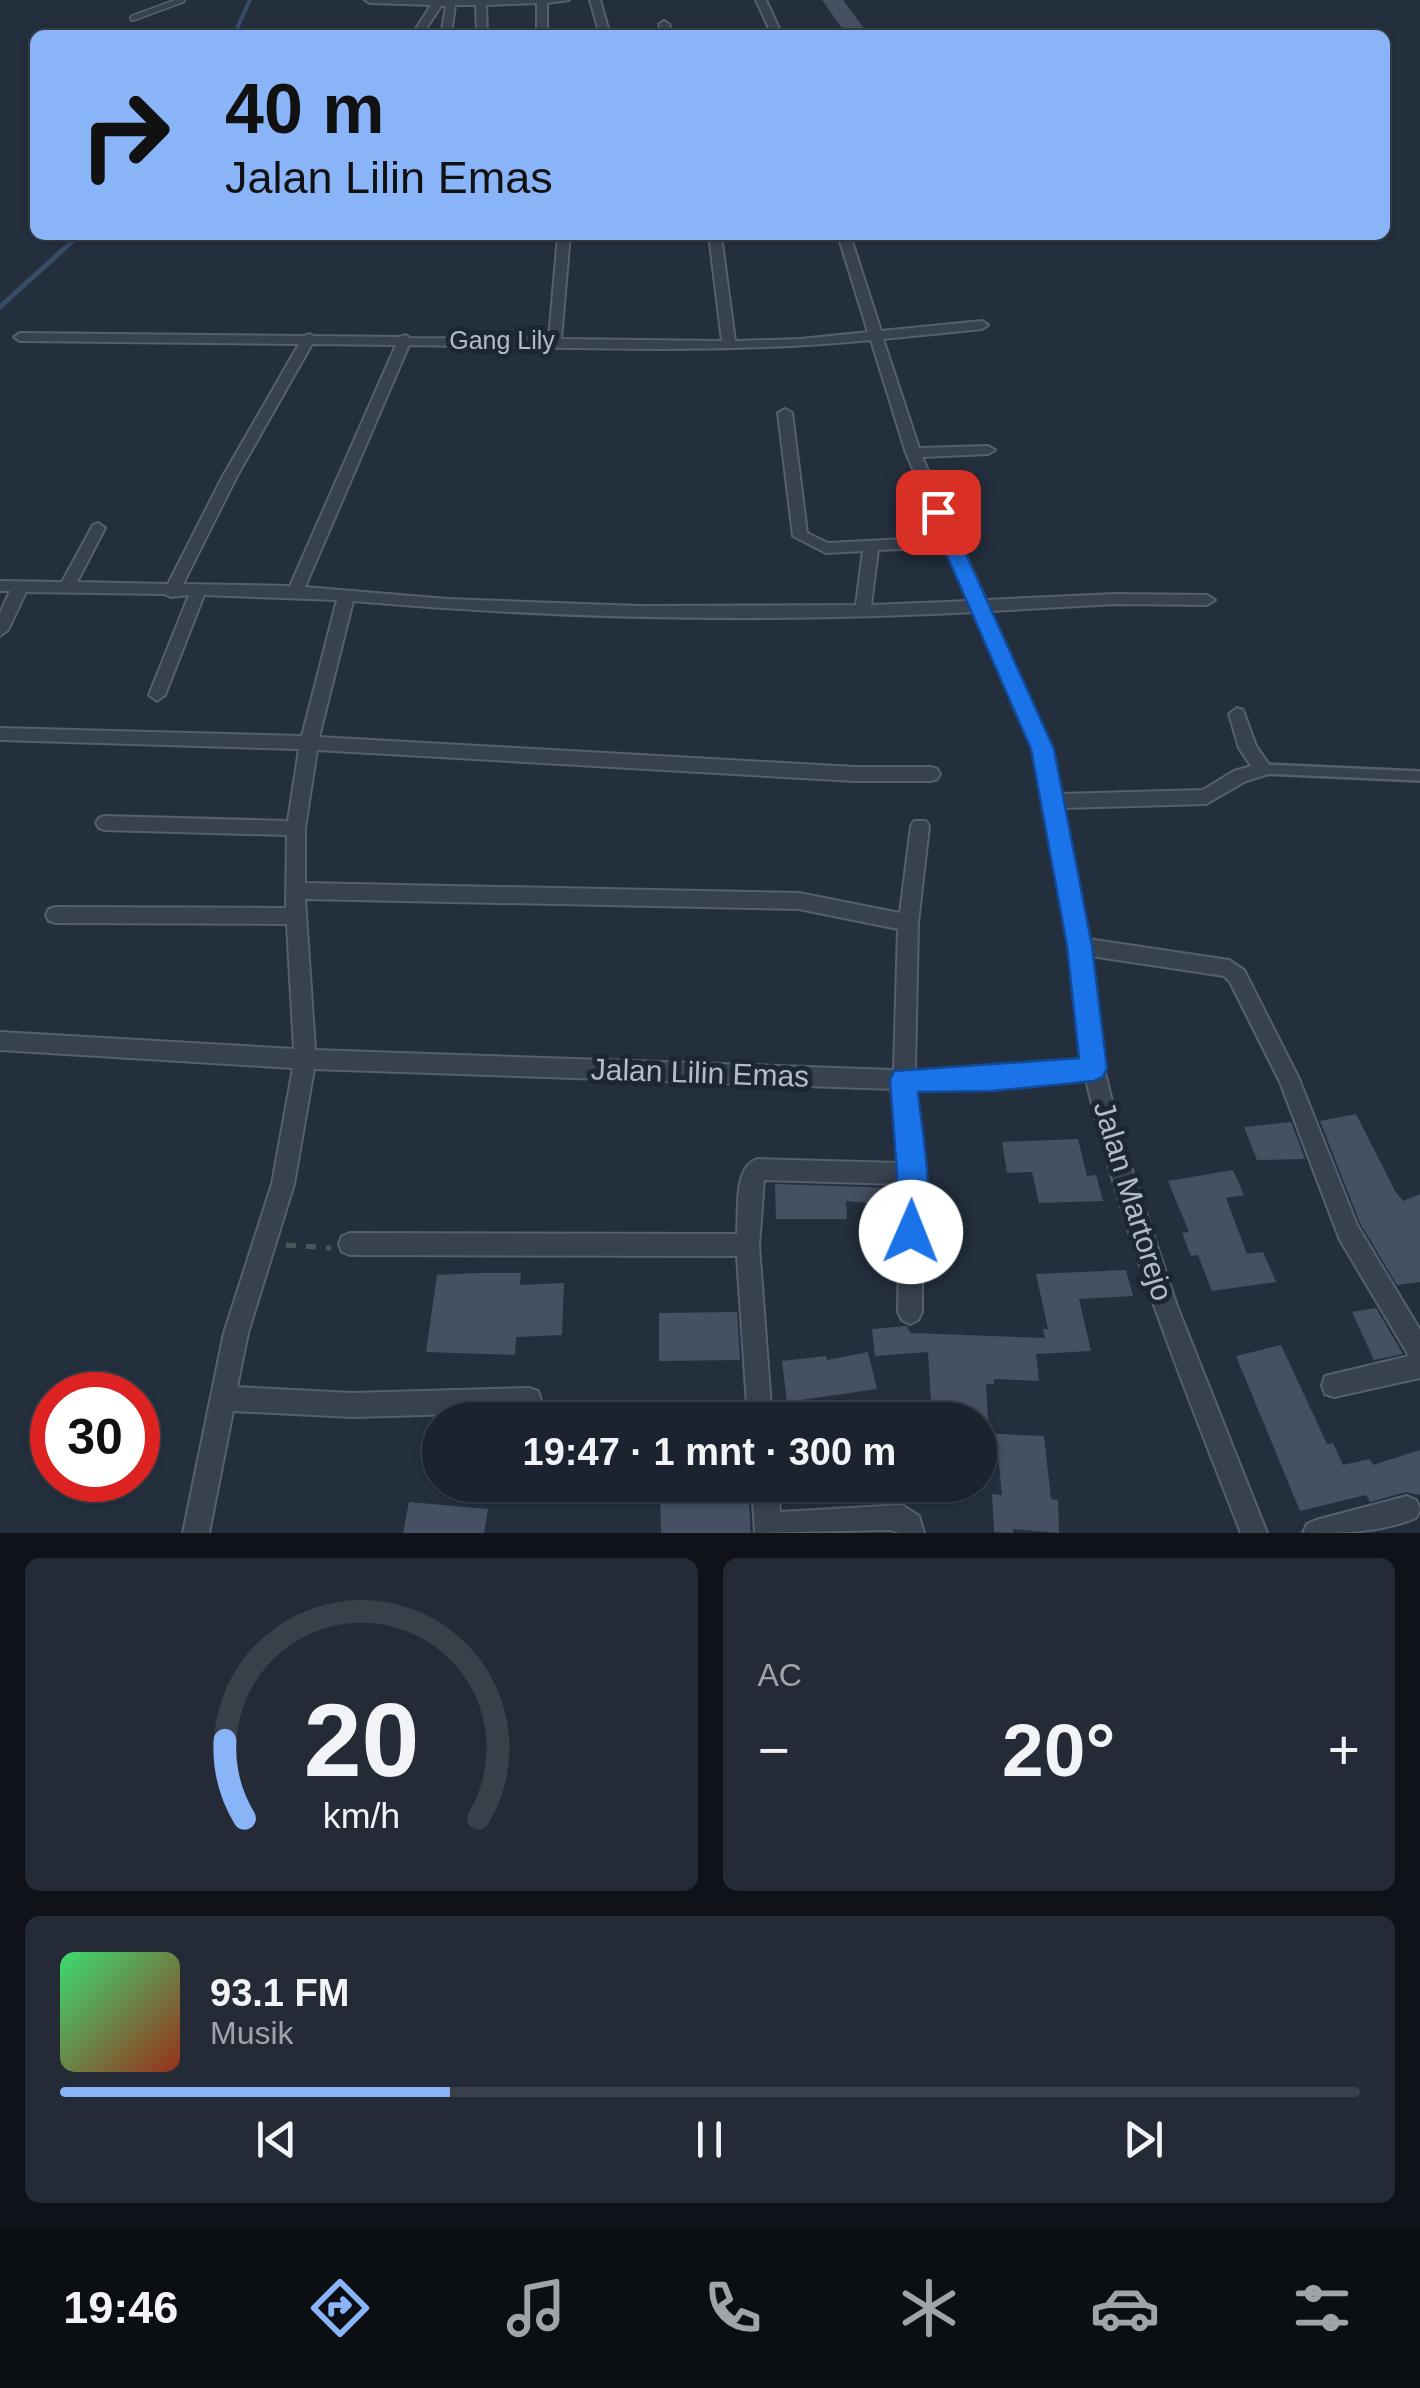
<!DOCTYPE html>
<html lang="id">
<meta charset="utf-8">
<style>
:root{--surface:#1b232e;--page:#242b36;--text:#f1f3f6;--muted:#a0a4aa;--line:#39404a;--accent:#8ab4f8}
body{margin:0;font-family:Helvetica,sans-serif;background:var(--page);color:var(--text);height:100vh;display:flex;flex-direction:column;font-size:38px;white-space:nowrap}
*{box-sizing:border-box;margin:0}
p{font-size:32px;color:var(--muted)}
.icon{flex:none;width:55px;height:55px;fill:none;stroke:currentColor;stroke-width:2;stroke-linecap:round;stroke-linejoin:round}
.map{position:relative;height:1533px;overflow:hidden}
.panel{display:flex;flex-direction:column;gap:25px;padding:25px;background:#0f1319;flex:1}
.panel>*{flex:none}
.banner{position:absolute;left:30px;top:30px;width:1360px;height:210px;border-radius:15px;box-shadow:0 2px 8px #0004,0 0 0 2px var(--line);background:#8ab4f8;color:#111;overflow:hidden}
.speed{position:absolute;left:30px;top:1372px;display:flex;gap:20px;font-size:50px;font-weight:700;text-align:center}
.speed>*{display:grid;place-content:center;width:130px;height:130px;border-radius:50%;background:var(--surface);box-shadow:0 2px 8px #0004,0 0 0 2px var(--line);line-height:1}
.speed .limit{border:15px solid #d22;background:#fff;color:#111}
.pin{position:absolute;display:grid;place-items:center;width:85px;height:85px;color:#fff;margin:-42px;border-radius:20px;box-shadow:0 5px 15px #0006}
.me{position:absolute;width:110px;margin:-55px;rotate:1deg;stroke-linejoin:round;filter:drop-shadow(0 0 8px #0008)}
.turn{display:flex;align-items:center;gap:35px;height:210px;padding:0 30px;font-size:45px}
.turn .icon{width:130px;height:130px;stroke-width:2.5}
.turn b{display:block;font-size:70px;line-height:85px}
.big{font-size:75px;font-weight:700;line-height:1.1}
.panel .widget{flex:1;display:flex;flex-direction:column;justify-content:center;gap:15px;min-width:0;padding:0 35px;border-radius:15px;background:var(--page)}
.panel .dial{align-items:center;gap:0}
.dial svg{height:260px;overflow:visible;fill:none;stroke:var(--line);stroke-width:7;stroke-linecap:round;text-anchor:middle}
.dial text{fill:var(--text);stroke:none}
.song{display:flex;align-items:center;gap:30px}
.cover{width:120px;height:120px;border-radius:15px;background:linear-gradient(135deg,hsl(140 70% 55%),hsl(10 70% 35%))}
.played{height:10px;border-radius:5px;background:linear-gradient(90deg,var(--accent) 30%,var(--line) 30%)}
.keys{display:flex;justify-content:space-around;direction:ltr}
.heat{display:flex;justify-content:space-between;align-items:center;font-size:55px;direction:ltr}
.panel .tiles{flex:1;display:grid;gap:25px;grid-template-columns:1fr 1fr}
.widget:last-child{grid-column:span 2}
.trip{position:absolute;left:422px;top:1402px;width:575px;height:100px;border-radius:50px;background:var(--surface);box-shadow:0 2px 8px #0004,0 0 0 2px var(--line);font-weight:700;line-height:100px;text-align:center}
.tabs{display:flex;height:160px;justify-content:space-around;align-items:center;background:#0b0e12;color:var(--muted)}
.tabs .icon{width:70px;height:70px}
.tabs .current{color:var(--accent)}
.tabs b{font-size:45px;color:var(--text)}
.map>svg:first-child{display:block}
.lines{fill:none;stroke-linecap:round;stroke-linejoin:round}
.stream-far1{stroke:#394c67;stroke-width:4}
.stream{stroke:#394c67;stroke-width:5}
.building{fill:#455162}
.lane-far1-casing{stroke:#565f6c;stroke-width:8}
.lane-casing{stroke:#565f6c;stroke-width:14}
.street-casing{stroke:#565f6c;stroke-width:4}
.path-far1{stroke:#44595c;stroke-width:2.5;stroke-dasharray:5 5;stroke-linecap:butt}
.path{stroke:#44595c;stroke-width:5;stroke-dasharray:10 10;stroke-linecap:butt}
.lane-far1{stroke:#38414e;stroke-width:5}
.lane{stroke:#38414e;stroke-width:9}
.street{fill:#38414e;fill-rule:evenodd}
.route{fill:#1a73e8;stroke:#114b97;stroke-width:2.5}
.labels{text-anchor:middle;stroke-width:10;stroke-linejoin:round;paint-order:stroke}
.far-street-label{font-size:25px;fill:#b4bcc9;stroke:#1d2633}
.street-label{font-size:30px;fill:#b4bcc9;stroke:#1d2633}
</style>
<div class="map">
<svg width="1420" height="1533" viewBox="0 0 1420 1533">
<rect width="100%" height="100%" fill="#242f3e"/>
<g class="lines">
<!-- stream-far1 -->
<path class="stream-far1" d="M234,35L250,0
M63,250L80,235"/>
<!-- stream -->
<path class="stream" d="M0,307L66,247"/>
</g>
<!-- building -->
<path class="building" d="M822,0H843L869,35H847Z
M1356,1114L1395,1191L1403,1201L1420,1194V1282L1397,1285L1360,1223L1320,1121Z
M1291,1122L1305,1159L1257,1160L1244,1127Z
M1078,1139L1087,1176L1096,1175L1103,1201L1039,1203L1032,1172L1007,1173L1002,1142Z
M1233,1170L1244,1195L1226,1198L1247,1254L1263,1252L1276,1282L1212,1291L1198,1255L1191,1256L1182,1233L1189,1232L1168,1181Z
M775,1184L896,1188V1206L846,1201L847,1219H776Z
M1126,1270L1133,1296L1079,1299L1091,1351L1036,1354L1039,1381L994,1379V1384H986L988,1420H932L928,1352L875,1356L872,1329L906,1326L911,1333L1045,1338L1043,1329H1048L1036,1274Z
M478,1273H521L520,1285L564,1283L562,1335L516,1337L515,1355L426,1352L437,1275Z
M1376,1308L1403,1354L1374,1360L1352,1312Z
M737,1312L740,1360L659,1361V1313Z
M1281,1345L1327,1444L1333,1443L1343,1465L1370,1459L1373,1465L1420,1450V1495L1406,1492L1370,1502L1366,1495L1300,1511L1236,1356Z
M868,1352L877,1389L787,1402L782,1361L826,1356L827,1360Z
M980,1433L1044,1436L1051,1499L1058,1500L1059,1533L1013,1529V1533L994,1532L992,1494L1002,1495L998,1454L980,1452Z
M660,1485H744L748,1488L751,1533H661Z
M409,1502L488,1509L484,1533H403Z"/>
<g class="lines">
<defs>
<path id="lane-far1" d="M133,18L182,0"/>
<path id="lane" d="M1263,769L1420,776"/>
<path id="street" d="M365,0H569L547,3V35H537V3L486,5L487,35H477L476,5H455L451,35H441L446,6H441L422,35H412L431,5L370,3Z
M590,0H600L610,35H600Z
M756,0H766L782,35H772Z
M664,21L669,24L672,35H662L659,24Z
M558,235H570L561,339L722,341L709,235H721L735,341L801,339L868,332L838,235H850L881,331L982,321L988,325L982,329L883,339L919,448L988,446L995,450L988,454L922,457L986,600L1116,594L1207,595L1215,600L1207,605L1116,604L990,611L1052,749L1060,794L1203,790L1234,771L1251,766L1239,748L1229,714L1237,708L1243,710L1256,746L1272,769L1269,774L1246,781L1206,804L1063,808L1088,939L1229,960L1244,970L1299,1079L1357,1225L1420,1330V1378L1334,1397L1325,1394L1322,1385L1325,1376L1409,1356L1340,1240L1280,1082L1230,982L1224,976L1091,956L1104,1069L1122,1141L1177,1306L1267,1533H1241C1183,1384 1122,1235 1086,1079L992,1089H915L922,1174V1312L918,1320L910,1324L902,1320L898,1312L900,1184L764,1180L759,1245L772,1420H748L737,1256L350,1255L342,1252L339,1244L342,1236L350,1233L737,1234C739,1211 733,1168 757,1159L899,1163L894,1089L314,1069L294,1184L248,1333L237,1387L353,1393L529,1388L538,1391L541,1400L538,1409L529,1412L353,1417L233,1411L209,1533H183L224,1333L272,1184L293,1068L0,1050V1032L294,1049L287,924L56,923L49,921L46,915L49,909L56,907L286,908L287,835L105,830L99,828L96,823L99,818L105,816L288,821L299,749L0,740V728L302,736L337,600L204,595L165,695L157,701L149,695L189,595L171,597L164,594L26,592L8,630L0,636V613L10,591H0V581L62,582L93,525L98,523L105,528L77,582L168,584L223,476L299,344L20,341L14,337L20,333L304,336L309,334L314,336L400,337L405,335L410,338L549,339ZM871,340L906,453L943,537L828,543L807,533L792,413L785,409L778,413L793,536L826,553L863,551L856,605L639,606L447,599L305,587L409,345C563,347 718,355 871,340ZM312,344L396,345L290,586L183,584L237,476ZM947,547L970,601L871,605L878,550ZM353,601C559,619 768,623 975,612L1034,749L1070,946L1083,1061L992,1069L915,1070L918,923L929,826L926,821H914L911,826L900,913L799,893L305,883V828L317,750L855,781H931L937,779L940,774L937,769L931,767H855L319,737ZM305,899L799,909L898,929L894,1070L315,1050Z
M752,1485H778L780,1512L902,1505L919,1516L924,1533H898L890,1530L755,1533Z
M1407,1496L1416,1500L1420,1509L1416,1518C1379,1533 1343,1533 1303,1533L1307,1524L1316,1520Z"/>
</defs>
<!-- lane-far1 casing -->
<use href="#lane-far1" class="lane-far1-casing"/>
<!-- lane casing -->
<use href="#lane" class="lane-casing"/>
<!-- street casing -->
<use href="#street" class="street-casing"/>
<!-- path-far1 -->
<path class="path-far1" d="M323,35L325,29"/>
<!-- path -->
<path class="path" d="M286,1245L331,1248"/>
<!-- lane-far1 -->
<use href="#lane-far1" class="lane-far1"/>
<!-- lane -->
<use href="#lane" class="lane"/>
<!-- street -->
<use href="#street" class="street"/>
</g>
<!-- route -->
<path class="route" d="M938,506L947,512L1054,749L1092,946L1107,1068L1103,1077L1094,1081L992,1091L918,1092C922,1133 937,1205 921,1242L911,1247L900,1242L896,1232L897,1174L890,1080L894,1071L1079,1058L1067,946L1031,749L928,512Z"/>
<g class="labels">
<!-- far-street labels -->
<g class="far-street-label">
<text x="502" y="349">Gang Lily</text>
</g>
<!-- street labels -->
<g class="street-label">
<text transform="translate(700 1073) rotate(2)" y="10">Jalan Lilin Emas</text>
<text transform="translate(1133 1201) rotate(73)" y="10">Jalan Martorejo</text>
</g>
</g>
</svg>
<div class="speed"><div class="limit">30</div></div>
<div class="pin" style="left:938px;top:512px;background:#d93025"><svg class="icon" aria-label="arrive" viewBox="0 0 24 24"><path d="M6 21V4h12l-3 4 3 4H6"/></svg></div>
<svg class="me" style="left:911px;top:1232px" viewBox="-20 -20 40 40"><circle r="19" fill="#fff"/><path d="M0-13L10 11 0 6-10 11z" fill="#1a73e8"/></svg>
<div class="trip">19:47 · 1 mnt · 300 m</div>
<div class="banner">
<div class="turn"><svg class="icon" aria-label="right" viewBox="0 0 24 24"><path d="M7 20v-9h11M14 6l5 5-5 5"/></svg><div><b>40 m</b>Jalan Lilin Emas</div></div>
</div>
</div>
<section class="panel">
<div class="tiles">
<div class="widget dial"><svg viewBox="0 0 100 80">
<path d="M14 69A42 42 0 1 1 86 69"/>
<path d="M14 69A42 42 0 0 1 8 45" stroke="#8ab4f8"/>
<text x="50" y="56" font-size="32" font-weight="700">20</text>
<text x="50" y="72" font-size="11">km/h</text>
</svg></div>
<div class="widget"><p>AC</p>
<div class="heat"><a>−</a><b class="big">20°</b><a>+</a></div>
</div>
<div class="widget">
<div class="song"><i class="cover"></i><div><b>93.1 FM</b><p>Musik</p></div></div>
<div class="played"></div>
<div class="keys"><svg class="icon" aria-label="previous" viewBox="0 0 24 24"><path d="M18 5L8 12l10 7zM5 5v14"/></svg><svg class="icon" aria-label="pause" viewBox="0 0 24 24"><path d="M8 5v14M16 5v14"/></svg><svg class="icon" aria-label="next" viewBox="0 0 24 24"><path d="M6 5l10 7-10 7zM19 5v14"/></svg></div>
</div>
</div>
</section>
<nav class="tabs">
<b>19:46</b>
<svg class="icon current" aria-label="directions" viewBox="0 0 24 24"><path d="M12 3l9 9-9 9-9-9zM9 14v-3h6M13 9l2 2-2 2"/></svg>
<svg class="icon" aria-label="music" viewBox="0 0 24 24"><path d="M9 18V5l10-2v13"/><circle cx="6" cy="18" r="3"/><circle cx="16" cy="16" r="3"/></svg>
<svg class="icon" aria-label="phone" viewBox="0 0 24 24"><path d="M5 4h4l2 5-3 2q2 4 5 5l2-3 5 2v4C11 20 4 13 5 4z"/></svg>
<svg class="icon" aria-label="climate" viewBox="0 0 24 24"><path d="M12 3v18M4 7l16 10M4 17L20 7"/></svg>
<svg class="icon" aria-label="car" viewBox="0 0 24 24"><path d="M5 17H2v-5l4-1 3-4h7l3 4 3 1v5h-3M9 17h6M6 11h13"/><circle cx="7" cy="17" r="2"/><circle cx="17" cy="17" r="2"/></svg>
<svg class="icon" aria-label="filters" viewBox="0 0 24 24"><path d="M4 7h16M4 17h16"/><circle cx="9" cy="7" r="2"/><circle cx="15" cy="17" r="2"/></svg>
</nav>
